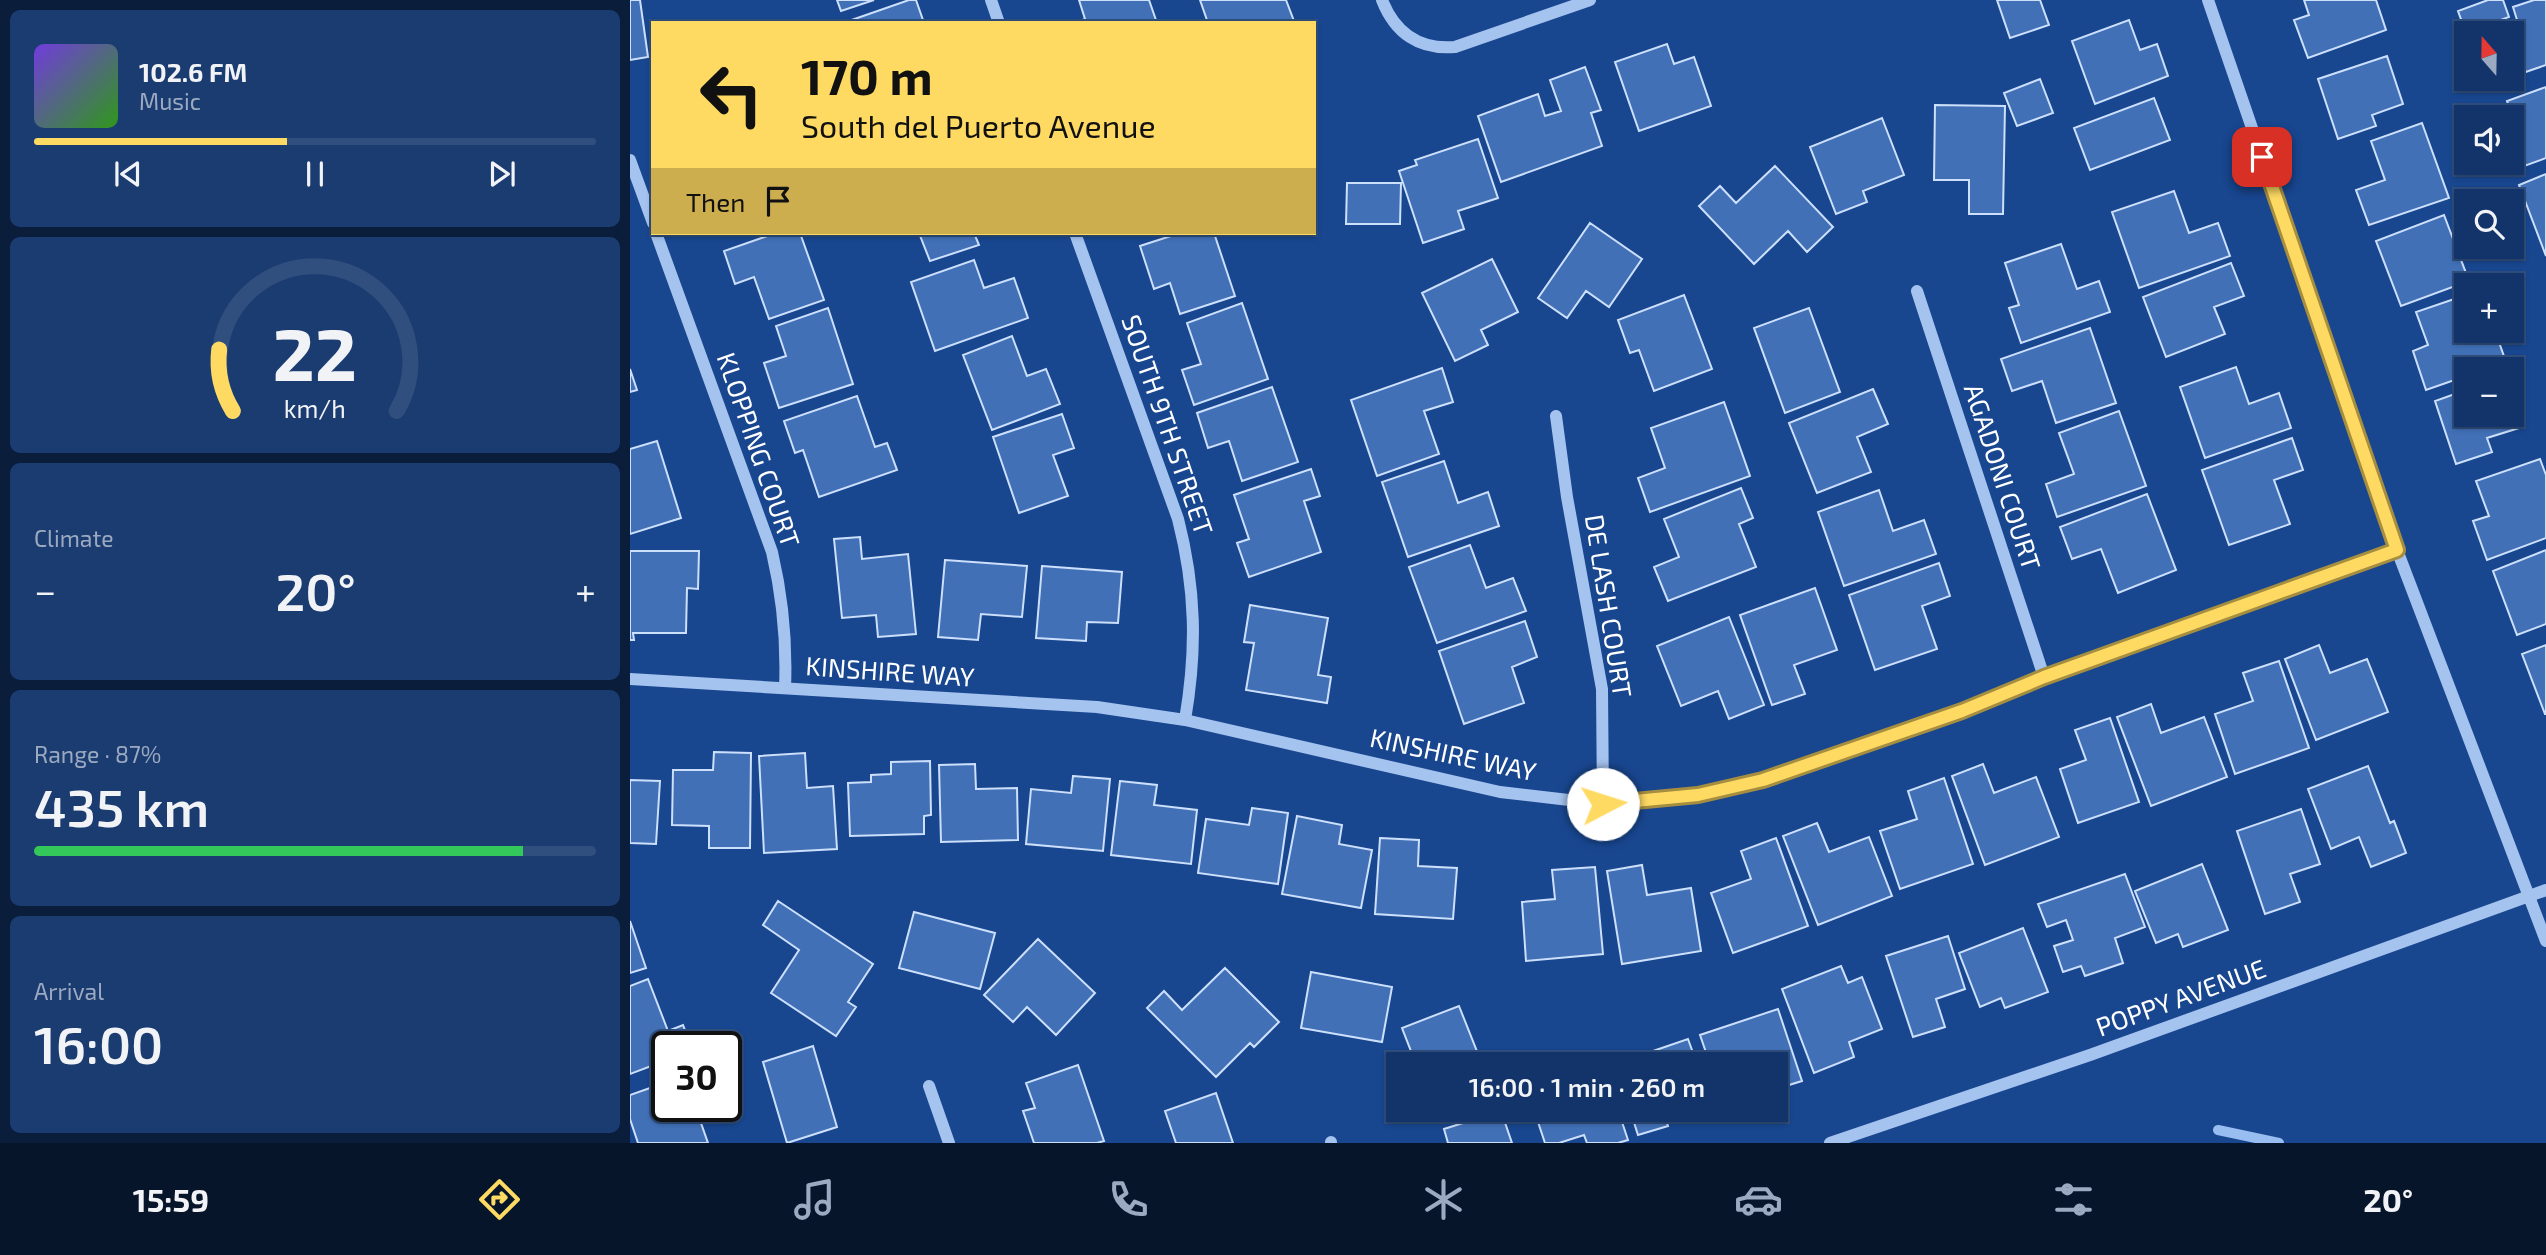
<!DOCTYPE html>
<meta charset="utf-8">
<style>
:root{--surface:#12346b;--page:#1b3c71;--text:#f1f3f6;--muted:#9caac1;--line:#314f7e;--accent:#ffda63}
body{margin:0;font-family:"Exo 2",sans-serif;background:var(--page);color:var(--text);height:100vh;display:flex;flex-direction:column;font-size:26px;white-space:nowrap}
*{box-sizing:border-box;margin:0}
p{font-size:23px;color:var(--muted)}
.icon{flex:none;width:38px;height:38px;fill:none;stroke:currentColor;stroke-width:2;stroke-linecap:round;stroke-linejoin:round}
.map{position:relative;flex:1;overflow:hidden}
.drawer{display:flex;flex-direction:column;gap:10px;padding:10px;background:#0a1d3b;width:630px}
.drawer>*{flex:none}
.top-card{position:absolute;left:21px;top:21px;width:665px;height:214px;border-radius:0px;box-shadow:0 2px 5px #0004,0 0 0 2px var(--line);background:#ffda63;color:#111;overflow:hidden}
.needle{width:46px;rotate:340deg}
.buttons{position:absolute;left:1824px;top:21px;display:grid;gap:14px}
.buttons a{display:grid;place-items:center;width:70px;height:70px;border-radius:0px;background:var(--surface);box-shadow:0 2px 5px #0004,0 0 0 2px var(--line);font-size:35px}
.speed{position:absolute;left:21px;top:1031px;display:flex;gap:14px;font-size:35px;font-weight:700;text-align:center}
.speed>*{display:grid;place-content:center;width:91px;height:91px;border-radius:50%;background:var(--surface);box-shadow:0 2px 5px #0004,0 0 0 2px var(--line);line-height:1}
.speed .limit{border:4px solid #111;border-radius:10px;background:#fff;color:#111}
.pin{position:absolute;display:grid;place-items:center;width:60px;height:60px;color:#fff;margin:-30px;border-radius:14px;box-shadow:0 4px 10px #0006}
.me{position:absolute;width:77px;margin:-38px;rotate:85deg;stroke-linejoin:round;filter:drop-shadow(0 0 5px #0008)}
.turn{display:flex;align-items:center;gap:24px;height:147px;padding:0 35px;font-size:32px}
.turn .icon{width:91px;height:91px;stroke-width:2.5}
.turn b{display:block;font-size:49px;line-height:60px}
.then{display:flex;align-items:center;height:66px;padding:0 35px;background:#0003;gap:14px;font-size:26px}
.big{font-size:52px;font-weight:600;line-height:1.1}
.drawer .widget{flex:1;display:flex;flex-direction:column;justify-content:center;gap:10px;min-width:0;padding:0 24px;border-radius:10px;background:var(--page)}
.drawer .dial{align-items:center;gap:0}
.dial svg{height:182px;overflow:visible;fill:none;stroke:var(--line);stroke-width:7;stroke-linecap:round;text-anchor:middle}
.dial text{fill:var(--text);stroke:none}
.song{display:flex;align-items:center;gap:21px}
.cover{width:84px;height:84px;border-radius:10px;background:linear-gradient(135deg,hsl(260 70% 55%),hsl(110 70% 35%))}
.played{height:7px;border-radius:4px;background:linear-gradient(90deg,var(--accent) 45%,var(--line) 45%)}
.keys{display:flex;justify-content:space-around;direction:ltr}
.heat{display:flex;justify-content:space-between;align-items:center;font-size:38px;direction:ltr}
.charge{height:10px;border-radius:5px;background:linear-gradient(90deg,#34c759 87%,var(--line) 0)}
.trip{position:absolute;left:756px;top:1052px;width:402px;height:70px;border-radius:0px;background:var(--surface);box-shadow:0 2px 5px #0004,0 0 0 2px var(--line);font-weight:600;line-height:70px;text-align:center}
.tabs{display:flex;height:112px;justify-content:space-around;align-items:center;background:#07152b;color:var(--muted)}
.tabs .icon{width:49px;height:49px}
.tabs .active{color:var(--accent)}
.tabs b{font-size:32px;color:var(--text)}
main{display:flex;flex:1;min-height:0}
.map>svg:first-child{display:block}
.lines{fill:none;stroke-linecap:round;stroke-linejoin:round}
.stream{stroke:#98bdf1;stroke-width:10}
.building{fill:#4170b7;stroke:#ccdffb;stroke-width:2}
.minor{stroke:#a5c3ef;stroke-width:12}
.route-casing{stroke:#a68e40;stroke-width:18}
.route{stroke:#ffda63;stroke-width:12}
.labels{text-anchor:middle;stroke-width:7;stroke-linejoin:round;paint-order:stroke}
.street-label{font-size:26px;fill:#fff;stroke:#18468f}
</style>
<main>
<section class="drawer">
<div class="widget">
<div class="song"><i class="cover"></i><div><b>102.6 FM</b><p>Music</p></div></div>
<div class="played"></div>
<div class="keys"><svg class="icon" aria-label="previous" viewBox="0 0 24 24"><path d="M18 5L8 12l10 7zM5 5v14"/></svg><svg class="icon" aria-label="pause" viewBox="0 0 24 24"><path d="M8 5v14M16 5v14"/></svg><svg class="icon" aria-label="next" viewBox="0 0 24 24"><path d="M6 5l10 7-10 7zM19 5v14"/></svg></div>
</div>
<div class="widget dial"><svg viewBox="0 0 100 80">
<path d="M14 69A42 42 0 1 1 86 69"/>
<path d="M14 69A42 42 0 0 1 8 42" stroke="#ffda63"/>
<text x="50" y="56" font-size="32" font-weight="700">22</text>
<text x="50" y="72" font-size="11">km/h</text>
</svg></div>
<div class="widget"><p>Climate</p>
<div class="heat"><a>−</a><b class="big">20°</b><a>+</a></div>
</div>
<div class="widget"><p>Range · 87%</p><b class="big">435 km</b><div class="charge"></div></div>
<div class="widget"><p>Arrival</p><b class="big">16:00</b></div>
</section>
<div class="map">
<svg width="1916" height="1143" viewBox="0 0 1916 1143">
<rect width="100%" height="100%" fill="#18468f"/>
<g class="lines">
<!-- stream -->
<path class="stream" d="M1588,1130L1649,1143"/>
</g>
<!-- building -->
<path class="building" d="M0,0H10L18,57L0,60Z
M207,0H244L211,11Z
M279,0H286L294,23H213Z
M449,0H519L527,23H445L455,19Z
M570,0H656L664,21L578,23Z
M1367,0H1410L1419,25L1380,38Z
M1674,0H1746L1756,30L1678,58L1664,20L1679,15Z
M1858,0H1873L1879,17L1854,26L1857,33H1836L1828,11Z
M1904,0H1916V65L1881,77V33H1857L1888,23L1883,7Z
M1499,20L1510,50L1527,44L1538,76L1465,104L1442,41Z
M1037,44L1044,64L1064,57L1081,106L1009,131L985,62Z
M1757,56L1773,104L1742,115L1746,126L1708,139L1688,79Z
M955,67L971,110L961,113L972,146L871,182L848,116L908,94L915,116L931,111L920,80Z
M1410,79L1423,113L1387,126L1374,93Z
M1851,79H1876L1854,86Z
M1916,87V158L1886,169L1881,156V136L1889,134L1877,101Z
M1524,98L1540,140L1460,170L1444,128Z
M1305,105L1375,106L1373,214H1339V180H1304Z
M1252,118L1274,175L1233,191L1237,202L1206,214L1180,147Z
M1792,123L1819,198L1739,225L1726,190L1755,180L1741,141Z
M848,139L868,198L828,211L834,229L793,243L769,171L787,165L785,160Z
M1145,166L1203,227L1177,252L1158,231L1124,264L1069,206L1090,186L1106,203Z
M1916,174V256L1889,185Z
M717,183H771L770,224H716Z
M1544,191L1559,233L1588,223L1600,256L1509,288L1482,212Z
M1814,215L1839,281L1771,306L1746,241Z
M960,223L1012,259L979,307L956,291L937,318L908,298Z
M146,233H170L194,300L139,319L124,277L105,284L94,251Z
M289,233H344L349,245L300,261Z
M550,233H584L605,296L550,314L540,283L524,289L510,246Z
M1431,244L1447,289L1469,281L1480,312L1391,343L1379,308L1389,305L1375,263Z
M862,259L888,312L851,330L858,345L825,361L792,293Z
M344,260L354,288L384,278L398,318L305,351L281,282Z
M1601,263L1614,296L1584,307L1595,334L1536,357L1513,297Z
M1054,295L1082,369L1024,391L1009,350L1000,353L988,320Z
M1836,295V331H1865L1876,362L1856,369H1836V376L1796,390L1783,351L1798,345L1786,312Z
M612,303L638,379L564,405L552,370L571,364L557,323Z
M198,308L223,384L149,408L134,363L156,356L146,326Z
M1179,308L1210,392L1155,413L1124,328Z
M1460,328L1486,403L1426,423L1412,381L1382,391L1371,359Z
M382,336L397,376L416,369L430,404L362,430L333,355Z
M1606,367L1619,404L1649,393L1661,428L1575,458L1550,387Z
M812,368L823,402L794,411L809,454L747,476L721,400Z
M0,369L7,390L0,392Z
M642,387L668,462L612,481L599,441L578,448L567,413Z
M1243,389L1258,424L1227,437L1241,472L1187,493L1159,423Z
M1836,390V415H1881V405L1889,428L1857,438L1862,452L1826,464L1805,401Z
M227,396L245,447L257,443L267,470L189,497L173,450L165,453L154,421Z
M1094,402L1120,476L1020,512L1008,478L1035,468L1021,428Z
M1489,411L1516,486L1427,517L1416,484L1444,474L1429,433Z
M432,414L444,448L423,455L438,496L389,513L363,437Z
M1662,438L1673,470L1644,480L1660,524L1599,545L1572,470Z
M27,441L51,518L0,534V449Z
M1910,459L1916,475V538L1857,560L1843,521L1859,516L1846,481Z
M814,461L828,503L858,492L869,526L778,557L752,482Z
M681,469L690,496L674,501L691,552L619,577L607,543L619,539L604,495Z
M1111,488L1123,518L1109,524L1126,567L1038,601L1024,567L1049,557L1034,519Z
M1249,490L1263,531L1294,520L1306,554L1214,586L1188,512Z
M1517,494L1546,570L1488,593L1471,549L1442,559L1430,527Z
M230,537L232,559L278,554L286,634L248,637L246,615L212,618L204,539Z
M840,545L856,588L883,578L896,611L807,643L779,567Z
M1916,550V624L1887,635L1863,571Z
M0,551H69L68,589L57,588L56,633H3L4,640H0Z
M315,560L397,566L392,617L351,614L348,640L308,637Z
M1309,563L1320,596L1292,606L1307,649L1245,670L1219,595Z
M412,566L492,572L488,623L457,622L456,641L406,638Z
M1185,588L1207,650L1164,665L1175,694L1142,705L1110,615Z
M620,605L698,618L688,675L701,677L697,703L616,690L624,643L614,642Z
M1099,617L1134,705L1099,719L1088,691L1051,706L1027,646Z
M895,621L907,657L882,667L894,703L834,724L809,651Z
M1689,645L1700,673L1737,659L1758,712L1686,740L1655,659Z
M1916,645V714H1915L1892,654Z
M1649,661L1679,748L1605,774L1585,714L1623,701L1613,673Z
M1521,704L1531,733L1574,717L1597,777L1521,806L1487,717Z
M1480,718L1509,802L1448,823L1430,769L1456,760L1445,730Z
M84,752L121,753L120,848H79V826L42,825L43,770H83Z
M175,753L177,788L203,786L207,849L134,853L129,756Z
M300,761L301,815L294,816V834L220,836L218,783L241,782V775L261,774V762Z
M345,764L346,789L387,788L388,840L311,842L309,765Z
M1353,764L1364,793L1406,777L1429,837L1355,865L1322,776Z
M1738,766L1760,823L1764,821L1776,853L1741,867L1729,837L1701,849L1678,789Z
M443,776L480,779L473,851L396,844L401,789L441,793Z
M1314,778L1343,864L1270,889L1250,831L1287,819L1278,791Z
M0,780L30,781L26,844L0,843Z
M490,781L527,785L524,805L567,810L561,864L481,855Z
M622,808L658,813L648,884L568,873L576,819L619,825Z
M1671,809L1690,864L1660,874L1670,902L1635,914L1607,831Z
M667,816L712,825L709,844L742,850L731,908L652,894Z
M1187,823L1199,852L1239,837L1262,896L1188,925L1153,836Z
M750,838L789,840L788,866L827,868L823,919L745,914Z
M1146,838L1178,926L1103,953L1081,893L1121,879L1111,851Z
M1572,864L1598,930L1553,947L1548,934L1526,943L1505,891Z
M1012,865L1017,895L1061,888L1071,951L992,964L977,871Z
M965,867L973,954L896,961L892,902L925,899L922,870Z
M1495,874L1515,927L1485,938L1493,963L1455,976L1451,966L1433,972L1424,946L1443,940L1436,920L1417,927L1408,904Z
M148,901L243,964L218,1002L226,1007L206,1036L141,993L169,950L133,925Z
M284,912L365,933L350,989L269,968Z
M0,921L16,968L0,973Z
M1393,928L1418,992L1375,1008L1371,998L1350,1007L1329,953Z
M1318,936L1335,989L1306,999L1315,1027L1283,1037L1256,956Z
M408,939L465,993L426,1035L397,1007L383,1022L354,995Z
M1211,966L1218,983L1232,977L1252,1029L1219,1042L1224,1057L1184,1073L1152,989Z
M595,968L649,1022L624,1047L620,1043L586,1077L517,1008L534,991L552,1010Z
M681,972L762,987L752,1042L671,1028Z
M18,979L38,1031L53,1025L61,1046H37V1060L0,1074V986Z
M829,1006L852,1064H786L772,1028Z
M1148,1009L1172,1081L1146,1089V1064H1080L1070,1035Z
M1058,1039L1067,1064H985Z
M183,1046L207,1127L157,1143L133,1062Z
M448,1065L474,1141L467,1143H404L393,1111L405,1108L396,1083Z
M37,1082V1106H65L78,1143H8L0,1119V1095Z
M586,1093L603,1143H546L535,1111Z
M904,1110H988L998,1140L988,1143H957L954,1135L929,1143H915Z
M1000,1110H1033L1038,1126L1008,1135Z
M871,1111L882,1143H818L814,1129Z"/>
<g class="lines">
<!-- minor -->
<path class="minor" d="M361,0L369,23
M752,0C765,33 789,50 825,47L960,0
M1578,0L1767,550L1916,941
M0,160L23,223
M26,233L142,552C153,599 157,640 155,688
M445,233L548,519C566,589 567,650 555,720
M1287,291L1414,677
M926,416L937,497L972,689L973,804
M0,679L467,707L555,720L870,792L973,804L1068,795L1133,780L1332,711L1414,677L1767,550
M299,1086L319,1143
M701,1142V1143
M1200,1143L1460,1055L1916,890"/>
</g>
<g class="lines">
<defs>
<path id="route" d="M973,804L1068,795L1133,780L1332,711L1414,677L1767,550L1632,157"/>
</defs>
<!-- route casing -->
<use href="#route" class="route-casing"/>
<!-- route -->
<use href="#route" class="route"/>
</g>
<g class="labels">
<!-- street labels -->
<g class="street-label">
<text transform="translate(537 425) rotate(71)" y="9">SOUTH 9TH STREET</text>
<text transform="translate(128 450) rotate(71)" y="9">KLOPPING COURT</text>
<text transform="translate(1372 477) rotate(72)" y="9">AGADONI COURT</text>
<text transform="translate(978 606) rotate(81)" y="9">DE LASH COURT</text>
<text transform="translate(260 672) rotate(4)" y="9">KINSHIRE WAY</text>
<text transform="translate(823 755) rotate(12)" y="9">KINSHIRE WAY</text>
<text transform="translate(1551 998) rotate(-20)" y="9">POPPY AVENUE</text>
</g>
</g>
</svg>
<div class="buttons">
<a><svg class="needle" viewBox="-14 -14 28 28"><path d="M0-13l5 13h-10z" fill="#e53935"/><path d="M0 13l5-13h-10z" fill="#9caac1"/></svg></a>
<a><svg class="icon" aria-label="sound" viewBox="0 0 24 24"><path d="M4 9h4l5-4v14l-5-4H4zM17 9q2 3 0 6"/></svg></a>
<a><svg class="icon" aria-label="search" viewBox="0 0 24 24"><circle cx="10" cy="10" r="6"/><path d="M15 15l6 6"/></svg></a>
<a>+</a>
<a>−</a>
</div>
<div class="speed"><div class="limit">30</div></div>
<div class="pin" style="left:1632px;top:157px;background:#d93025"><svg class="icon" aria-label="arrive" viewBox="0 0 24 24"><path d="M6 21V4h12l-3 4 3 4H6"/></svg></div>
<svg class="me" style="left:973px;top:804px" viewBox="-20 -20 40 40"><circle r="19" fill="#fff"/><path d="M0-13L10 11 0 6-10 11z" fill="#ffda63"/></svg>
<div class="trip">16:00 · 1 min · 260 m</div>
<div class="top-card">
<div class="turn"><svg class="icon" aria-label="left" viewBox="0 0 24 24"><path d="M17 20v-9H6M10 6l-5 5 5 5"/></svg><div><b>170 m</b>South del Puerto Avenue</div></div>
<div class="then">Then<svg class="icon" aria-label="arrive" viewBox="0 0 24 24"><path d="M6 21V4h12l-3 4 3 4H6"/></svg></div>
</div>
</div>
</main>
<nav class="tabs">
<b>15:59</b>
<svg class="icon active" aria-label="directions" viewBox="0 0 24 24"><path d="M12 3l9 9-9 9-9-9zM9 14v-3h6M13 9l2 2-2 2"/></svg>
<svg class="icon" aria-label="music" viewBox="0 0 24 24"><path d="M9 18V5l10-2v13"/><circle cx="6" cy="18" r="3"/><circle cx="16" cy="16" r="3"/></svg>
<svg class="icon" aria-label="phone" viewBox="0 0 24 24"><path d="M5 4h4l2 5-3 2q2 4 5 5l2-3 5 2v4C11 20 4 13 5 4z"/></svg>
<svg class="icon" aria-label="climate" viewBox="0 0 24 24"><path d="M12 3v18M4 7l16 10M4 17L20 7"/></svg>
<svg class="icon" aria-label="car" viewBox="0 0 24 24"><path d="M5 17H2v-5l4-1 3-4h7l3 4 3 1v5h-3M9 17h6M6 11h13"/><circle cx="7" cy="17" r="2"/><circle cx="17" cy="17" r="2"/></svg>
<svg class="icon" aria-label="filters" viewBox="0 0 24 24"><path d="M4 7h16M4 17h16"/><circle cx="9" cy="7" r="2"/><circle cx="15" cy="17" r="2"/></svg>
<b>20°</b>
</nav>
